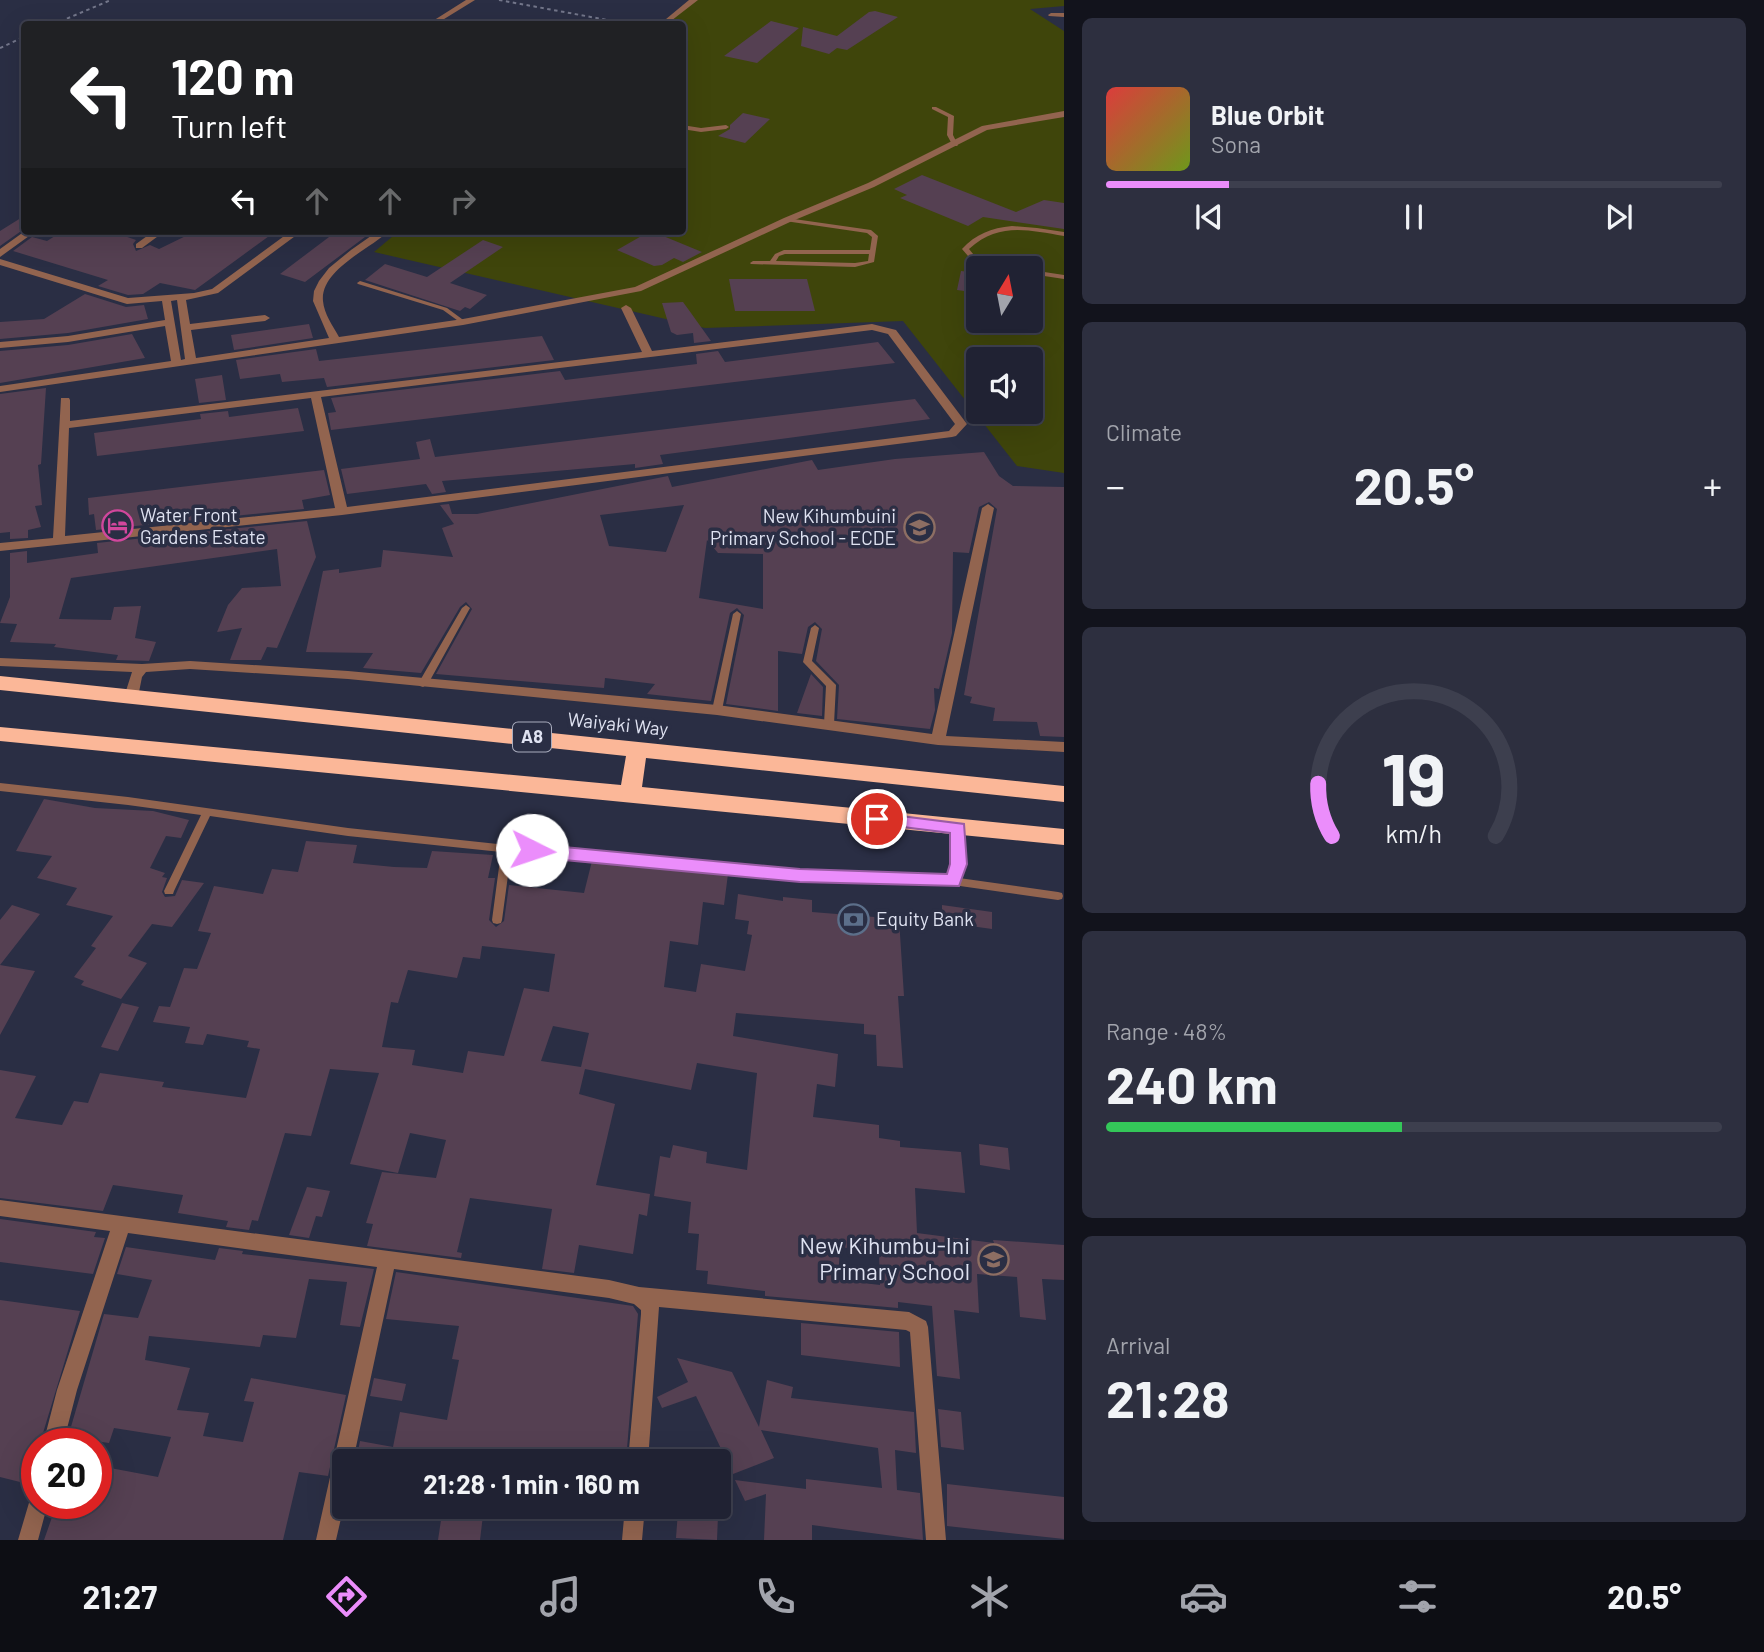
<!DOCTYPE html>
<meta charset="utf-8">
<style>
:root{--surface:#202233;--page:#2d2f3f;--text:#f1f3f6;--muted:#a2a4ac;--line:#3d3f4e;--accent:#eb8dfb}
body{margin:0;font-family:Barlow,sans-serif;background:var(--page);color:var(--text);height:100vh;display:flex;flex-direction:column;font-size:26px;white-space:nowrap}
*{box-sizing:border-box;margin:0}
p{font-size:23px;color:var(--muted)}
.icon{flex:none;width:38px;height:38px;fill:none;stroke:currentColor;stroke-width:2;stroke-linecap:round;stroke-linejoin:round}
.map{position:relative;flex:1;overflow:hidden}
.side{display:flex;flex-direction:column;gap:18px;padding:18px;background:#12131c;width:700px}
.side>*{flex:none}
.top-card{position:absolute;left:21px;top:21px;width:665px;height:214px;border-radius:7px;box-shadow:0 7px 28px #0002,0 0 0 2px var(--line);background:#202124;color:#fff;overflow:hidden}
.needle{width:46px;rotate:10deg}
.controls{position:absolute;left:966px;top:256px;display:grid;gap:14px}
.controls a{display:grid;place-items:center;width:77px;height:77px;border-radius:7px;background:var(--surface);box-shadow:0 7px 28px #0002,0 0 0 2px var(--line);font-size:35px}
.speed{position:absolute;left:21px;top:1428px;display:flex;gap:14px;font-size:35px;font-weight:700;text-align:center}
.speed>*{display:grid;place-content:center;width:91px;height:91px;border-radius:50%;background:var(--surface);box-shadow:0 7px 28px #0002,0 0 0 2px var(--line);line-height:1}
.speed .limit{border:10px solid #d22;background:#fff;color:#111}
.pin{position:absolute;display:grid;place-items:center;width:60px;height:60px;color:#fff;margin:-30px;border:4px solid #fff;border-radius:50%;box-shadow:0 2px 7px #0007}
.me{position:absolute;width:77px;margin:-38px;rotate:94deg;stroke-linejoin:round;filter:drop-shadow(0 0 5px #0008)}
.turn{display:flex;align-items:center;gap:24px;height:147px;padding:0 35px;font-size:32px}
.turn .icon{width:91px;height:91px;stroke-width:2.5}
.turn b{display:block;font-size:49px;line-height:60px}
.lanes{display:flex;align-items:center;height:66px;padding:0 35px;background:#0003;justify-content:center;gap:35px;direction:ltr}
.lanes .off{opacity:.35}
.big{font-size:52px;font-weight:700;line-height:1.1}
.side .card{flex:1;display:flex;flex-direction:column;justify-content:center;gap:10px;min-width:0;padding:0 24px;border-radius:10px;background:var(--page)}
.side .dial{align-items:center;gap:0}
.dial svg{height:182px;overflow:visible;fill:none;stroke:var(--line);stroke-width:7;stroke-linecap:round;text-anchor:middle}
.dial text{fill:var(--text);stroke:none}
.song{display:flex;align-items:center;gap:21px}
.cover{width:84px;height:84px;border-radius:10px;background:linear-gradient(135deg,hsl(0 70% 55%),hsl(80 70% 35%))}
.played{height:7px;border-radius:4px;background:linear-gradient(90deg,var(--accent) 20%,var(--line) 20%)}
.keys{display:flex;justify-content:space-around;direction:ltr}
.heat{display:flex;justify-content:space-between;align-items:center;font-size:38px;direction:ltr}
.charge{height:10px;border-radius:5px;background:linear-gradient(90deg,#34c759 48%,var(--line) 0)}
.trip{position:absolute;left:332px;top:1449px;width:399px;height:70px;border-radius:7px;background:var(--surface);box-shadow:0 7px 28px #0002,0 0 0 2px var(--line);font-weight:700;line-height:70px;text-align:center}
.tab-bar{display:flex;height:112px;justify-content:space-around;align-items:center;background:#0d0e14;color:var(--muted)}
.tab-bar .icon{width:49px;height:49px}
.tab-bar .active{color:var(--accent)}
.tab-bar b{font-size:32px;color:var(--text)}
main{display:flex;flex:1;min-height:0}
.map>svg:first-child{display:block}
.green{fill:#3f450b;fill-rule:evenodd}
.building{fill:#554052;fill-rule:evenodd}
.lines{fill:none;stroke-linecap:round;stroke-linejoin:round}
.path{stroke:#73768a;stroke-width:2;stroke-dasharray:3.5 3.5;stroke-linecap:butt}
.lane{fill:#92644f;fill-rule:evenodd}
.street{fill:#92644f;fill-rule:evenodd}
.highway{fill:#fbb798;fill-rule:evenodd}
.route{fill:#eb8dfb;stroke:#995ca3;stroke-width:2}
.labels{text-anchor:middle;stroke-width:7;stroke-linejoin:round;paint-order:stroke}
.shield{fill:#2a2e44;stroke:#a9acbd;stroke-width:2}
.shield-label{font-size:18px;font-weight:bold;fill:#dfe2f1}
.poi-label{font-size:19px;fill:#dfe2f1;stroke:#2a2e44;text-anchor:start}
.street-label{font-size:19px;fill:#dfe2f1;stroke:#2a2e44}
.near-poi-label{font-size:23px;fill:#dfe2f1;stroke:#2a2e44;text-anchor:end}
</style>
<main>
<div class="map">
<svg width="1064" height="1540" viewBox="0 0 1064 1540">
<rect width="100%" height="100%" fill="#2a2e44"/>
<!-- green -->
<path class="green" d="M694,0H1064V6L1030,9L1064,31V473L1017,466L903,321L705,328L374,252L399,231H682V24H659ZM978,268H1031V320H978ZM978,359H1031V411H978Z"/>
<!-- building -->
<path class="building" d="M875,11L898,17L847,50L837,48L829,54L801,46L803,27L837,36L869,12Z
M771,21L799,28L757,63L724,56Z
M743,113L770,119L745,143L718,136L730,129V125Z
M922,175L1016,212L1044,200L1064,203V229L983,217L968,226L900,198L907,195L894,189Z
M24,216V229L0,246V231Z
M63,231H110L136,240L133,244L136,251L150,245L159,249L196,231H276L195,290L160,283L143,294L128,295L98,286L108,280L13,251L32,237L47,241Z
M342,231H373L305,282L280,274L333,234Z
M656,233L702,252L683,262L674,258L662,265L654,266L617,250L645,234L651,236Z
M483,240L503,247L450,283L487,295L470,309L465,307L460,311L365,280L385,264L427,277Z
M961,271L978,273V293L957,290Z
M729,279H807L815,311H735Z
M85,294L126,307L144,305L148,319L68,333L0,339V322L44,319Z
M683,302L691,313L711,341L694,343L693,333L677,335L671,332L662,303Z
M309,324L313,338L234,350L231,335Z
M132,334L145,358L0,383V351L68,345Z
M542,336L554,360L327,387L324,378L282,382L280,374L240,379L236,360L316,349L319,361Z
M878,342L895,363L331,430L328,413L336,412L331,398L560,371L565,380L697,364L696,354L718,351L725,362Z
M222,375L226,400L199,403L195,379Z
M46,388L41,464L38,465L42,505L35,506L41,527L28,530V538L10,539V532L0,533V394Z
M915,399L930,419L660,455L663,464L635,468V464L442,481L446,492L432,494L426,484L347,494L341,469L420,459L416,442L430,439L435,457Z
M298,408L304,431L97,456L94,433L201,419L200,414L228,411L229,417Z
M984,452L999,476L1013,486L1064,487V737L1040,736L1037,722L993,721L995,708L970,703L972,697L964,695L997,509L989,502L979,507L969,553L953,552L952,633L939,689L934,688L935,710L930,729L837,719L839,685L816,661L822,629L815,622L808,627L802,654L778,651V711L726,704L744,615L737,608L730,613L711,701L647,694L655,684L605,678L604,688L436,674L472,609L466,602L460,607L421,673L363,668L373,653L306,652L323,571L339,569V573L381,567L383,550L453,557L442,528L454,524L440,505L449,504L452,514H477L668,476L672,487L812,460L818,470L895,459ZM684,505L666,552L609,546L600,515ZM707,540L718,553L763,554V609L699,598Z
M324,470L330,495L302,500L304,509L96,530L94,514L89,515L88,498Z
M307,521L316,557L277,648L267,647L261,660H230L242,628L217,632L228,605L242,588L281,586L277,549L71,578L59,619L111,620L114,607L141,606L135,638L156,642L149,661L116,660L118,655L54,647L56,644L10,642L17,624L0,623L10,597V553L27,551V563L98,553L97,543Z
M811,674L823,687L822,716L797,713Z
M44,799L95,808L153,811L189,820L181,838L166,836L150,868L165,873L162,877L167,878L162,892L165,897L175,896L182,880L204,883L172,927L152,924L128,956L147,963L121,999L81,985L84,981L74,977L96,948L91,946L113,916L66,905L77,888L37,878L52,856L16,851Z
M306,841L357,845L353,863L394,867L427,868L432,851L493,855L488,878H495L489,920L496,927L504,921L509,885L584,893L592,861L728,874L724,905L703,902L698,945L670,941L664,987L696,992L701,964L745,971L752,935L747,934L749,921L735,919L738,894L783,901V897L812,900V912L899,919L904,996H898L903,1068L877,1066L876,1035L864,1034V1024L736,1013L733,1036L838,1054L835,1087L817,1084L813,1117L879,1125V1138L900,1141V1147L961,1152L965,1193L915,1188L917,1233L994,1243L993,1240L1064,1245V1280L1042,1279L1046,1320L1020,1317L1017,1277L977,1274L979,1313L954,1310L960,1379L937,1376L932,1306L898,1302V1308L765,1296V1291L707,1284L708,1271L696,1270L699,1234L688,1233L691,1202L654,1196L660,1156L670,1158L673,1145L707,1152L706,1163L747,1170L757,1073L697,1063L691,1090L585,1069L579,1094L615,1104L596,1185L650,1194L647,1216L639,1214L633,1254L579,1245L574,1273L542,1269L552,1209L470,1198L457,1252L462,1253L461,1258L367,1246L373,1224L366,1223L382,1172L436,1178L446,1140L410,1133L398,1173L350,1164L379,1073L330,1069L311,1136L285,1133L258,1221L252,1220L249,1230L226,1227L228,1221L178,1213L183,1195L113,1185L103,1211L0,1198V1070L36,1076L15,1118L62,1125L74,1101L88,1103L100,1073L164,1082L162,1087L246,1098L260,1049L247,1047L249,1041L207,1034L203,1045L185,1043L190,1027L153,1022L159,1006L170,1007L184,968L197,969L211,933L198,931L214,886L263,894L272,869L298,872ZM482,946L555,954L549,992L524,988L504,1056L468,1051L463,1073L412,1065L415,1050L382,1047L391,1002L398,1003L408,970L457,978L463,957L480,959ZM553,1026L589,1033L581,1067L541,1061ZM840,1247L879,1252L880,1285L838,1280Z
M12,905L40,914L0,965L35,971L0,1035V920Z
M942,905L992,912V929L942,922Z
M122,1003L139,1007L118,1051L101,1047Z
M979,1144L1008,1148L1010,1170L980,1165Z
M307,1187L330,1191L322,1217L316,1216L309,1238L289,1235Z
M0,1219L96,1232L94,1237L105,1238L93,1274L0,1262Z
M126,1247L215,1260L219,1248L243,1251L242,1254L374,1269L360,1327L340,1325L347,1282L309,1279L296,1338L263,1335L260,1347L149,1336L145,1360L190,1368L177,1410L209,1413L203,1436L243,1442L254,1402L244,1401L251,1378L346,1395L328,1476L299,1472L283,1540H44L57,1503H96V1491L105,1467L158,1477L171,1437L114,1428L109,1443L68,1437L104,1314L138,1318L152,1280L117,1274Z
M396,1272L633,1306L638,1314L626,1461H356L360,1441L393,1447L400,1412L447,1420L459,1360L452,1359L459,1326L386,1319Z
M0,1300L80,1311L43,1433L24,1483L0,1477Z
M801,1323L899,1332L900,1367L801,1355Z
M677,1358L732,1372L759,1427L767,1380L793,1387L791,1398L914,1412L916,1453L895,1450L897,1490L920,1493L923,1540L812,1525V1540H764L766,1494L745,1501L735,1480L806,1489V1479L882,1488L878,1448L761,1430L774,1458L733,1474L696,1396L662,1408L657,1397L688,1382Z
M374,1378L406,1384L402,1401L370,1396Z
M938,1409L961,1412L964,1450L941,1447Z
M947,1484L1064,1497V1539L947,1526Z
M443,1507H484L480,1540H438Z
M678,1511L718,1516L717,1540L676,1538Z"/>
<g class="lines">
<!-- path -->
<path class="path" d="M499,0L629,24
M54,24L111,0
M0,48L24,37"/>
<!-- lane -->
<path class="lane" d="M1051,13H1064V17L1049,16L1048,15Z
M932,107H936L954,116L953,135L958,145L957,146H953L947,135L948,117L932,109Z
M682,125L701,128L726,125L729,127L726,129L701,132L682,129Z
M787,218L871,230L878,236L874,262L855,267L751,264L750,263L753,261H770L775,254L784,250H870L872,237L867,233L785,221L784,220ZM785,254H869L868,261L855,263L776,261L779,256Z
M1012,226L1037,228L1064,232V236C1027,230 999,222 969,249L978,260L1011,268H996L974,263L962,249C976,234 991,228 1012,226Z
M1031,270L1064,275V279L1031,274Z
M360,281L447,308L466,322L461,323L443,310L358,284L357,283Z
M466,605L470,608L428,684L423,687L420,686L418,684L462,608Z
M737,611L741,614L722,710L717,713L712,710L733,614Z
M815,625L819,628L812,661L836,685L834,724L829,727L824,724L826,686L803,662L811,628Z
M0,783L128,797L348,828L507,845L609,851L800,871L949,877L954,864L953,828L954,825H962L963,828L964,864L959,878L1058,892L1062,893L1063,896L1062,899L1058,900L953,885L800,879L609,859L511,853L502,920L501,923L497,924L493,923L492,920L501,852L348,836L210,816L174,891L173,894H165L164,891L201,815L128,805L0,791Z"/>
<!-- street -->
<path class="street" d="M466,0H475L436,24H428Z
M689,0H698L667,24H660Z
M1064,111V117L987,130L874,187L790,222L641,291L463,325L0,392V386L171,361L165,326L68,342L0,348V342L68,336L165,320L162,301L127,304L0,265V259L128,298L194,293L212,289L291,231H302L218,293L186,300L190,324L265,315L270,318L265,321L191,330L196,358L329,338L313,301L314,291L319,281L329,268L351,250L378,231H389C370,249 320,270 323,301C324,314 333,326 339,337L463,319L635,287L784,218L868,183L982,126ZM177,300L185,359L181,360L171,301Z
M25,231H36L0,257V249Z
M154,231H165L142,248H136V244Z
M626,305L631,308L652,351L872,324L896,330L967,424L956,436L952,437L342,515L0,551V543L53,538L61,398H69L70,400V421L642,352L621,308ZM872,330L888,334L955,424L949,431L347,507L321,397ZM311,398L335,508L65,536L69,428Z
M988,504L994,508L946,736L1064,742V752L938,745L717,715L348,679L190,669L146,672L142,677L138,697L131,702L124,697L132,672L0,666V658L142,664L190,661L348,671L717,705L932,734L982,508Z
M0,1200L609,1280L639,1287L909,1312L926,1321L928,1327L946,1540H926L910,1332L906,1330L659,1307L648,1461H628L641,1314V1310L634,1304L609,1298L394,1269L353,1461H345V1501L336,1540H316L377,1267L128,1233L77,1390L63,1444H43L57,1390L110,1231L0,1216Z
M37,1493V1503H48L38,1540H18L31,1496Z
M625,1507H645L642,1540H622Z"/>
<!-- highway -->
<path class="highway" d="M0,676L1064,786V802L646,758L642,787L1064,829V845L0,741V727L621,785L626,756L0,690Z"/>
</g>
<!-- route -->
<path class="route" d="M877,813L964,824L967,864L959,886L800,882L532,857L524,850L532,844L800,869L947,874L950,864V833L871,823L869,819Z"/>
<!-- icons -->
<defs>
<symbol id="hotel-ring" viewBox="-11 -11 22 22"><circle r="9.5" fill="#2a2e44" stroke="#d1479c" stroke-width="1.5"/><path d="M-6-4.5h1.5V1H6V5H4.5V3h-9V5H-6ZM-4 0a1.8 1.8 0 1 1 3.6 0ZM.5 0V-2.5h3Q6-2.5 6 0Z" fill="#d1479c"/></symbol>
<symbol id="school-ring" viewBox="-11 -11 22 22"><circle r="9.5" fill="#2a2e44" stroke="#8d6e63" stroke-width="1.5"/><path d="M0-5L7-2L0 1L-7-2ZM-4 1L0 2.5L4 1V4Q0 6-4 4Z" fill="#8d6e63"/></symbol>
<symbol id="bank-ring" viewBox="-11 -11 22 22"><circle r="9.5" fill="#2a2e44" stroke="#5c6f8a" stroke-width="1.5"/><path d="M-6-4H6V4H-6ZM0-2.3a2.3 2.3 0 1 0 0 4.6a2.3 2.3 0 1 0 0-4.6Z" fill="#5c6f8a"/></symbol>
</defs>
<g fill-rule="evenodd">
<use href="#hotel-ring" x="100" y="508" width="35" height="35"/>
<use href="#school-ring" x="902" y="510" width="35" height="35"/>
<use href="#bank-ring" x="836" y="902" width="35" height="35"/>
<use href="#school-ring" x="976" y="1242" width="35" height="35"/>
</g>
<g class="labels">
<!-- shield labels -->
<rect class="shield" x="513" y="722.5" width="38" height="29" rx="5"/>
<g class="shield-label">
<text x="532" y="743">A8</text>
</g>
<!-- poi labels -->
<g class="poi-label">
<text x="140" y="522">Water Front<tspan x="140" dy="22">Gardens Estate</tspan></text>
<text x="896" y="523" text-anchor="end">New Kihumbuini<tspan x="896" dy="22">Primary School - ECDE</tspan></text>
<text x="876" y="926">Equity Bank</text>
</g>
<!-- street labels -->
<g class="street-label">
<text transform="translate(618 724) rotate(6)" y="7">Waiyaki Way</text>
</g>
<!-- near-poi labels -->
<g class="near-poi-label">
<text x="970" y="1254">New Kihumbu-Ini<tspan x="970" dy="26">Primary School</tspan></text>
</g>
</g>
</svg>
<div class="controls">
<a><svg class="needle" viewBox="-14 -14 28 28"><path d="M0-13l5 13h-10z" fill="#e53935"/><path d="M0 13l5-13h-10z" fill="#a2a4ac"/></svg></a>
<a><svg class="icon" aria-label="sound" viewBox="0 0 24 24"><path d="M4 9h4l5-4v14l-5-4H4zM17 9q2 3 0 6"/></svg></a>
</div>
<div class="speed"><div class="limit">20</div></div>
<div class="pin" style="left:877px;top:819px;background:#d93025"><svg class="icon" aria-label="arrive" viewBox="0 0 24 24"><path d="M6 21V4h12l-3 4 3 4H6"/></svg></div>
<svg class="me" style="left:532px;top:850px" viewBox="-20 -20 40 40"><circle r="19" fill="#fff"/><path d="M0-13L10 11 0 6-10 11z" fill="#eb8dfb"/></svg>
<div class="trip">21:28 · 1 min · 160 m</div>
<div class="top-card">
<div class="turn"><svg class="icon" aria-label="left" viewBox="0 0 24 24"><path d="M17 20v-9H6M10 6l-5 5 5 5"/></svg><div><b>120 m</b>Turn left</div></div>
<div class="lanes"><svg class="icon" aria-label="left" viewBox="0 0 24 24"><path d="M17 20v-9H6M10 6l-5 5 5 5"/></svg><svg class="icon off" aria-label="ahead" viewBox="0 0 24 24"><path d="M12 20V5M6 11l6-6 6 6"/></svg><svg class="icon off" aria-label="ahead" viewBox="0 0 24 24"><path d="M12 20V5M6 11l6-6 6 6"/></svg><svg class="icon off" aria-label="right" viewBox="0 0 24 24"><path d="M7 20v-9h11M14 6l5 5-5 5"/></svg></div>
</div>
</div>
<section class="side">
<div class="card">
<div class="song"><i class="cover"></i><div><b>Blue Orbit</b><p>Sona</p></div></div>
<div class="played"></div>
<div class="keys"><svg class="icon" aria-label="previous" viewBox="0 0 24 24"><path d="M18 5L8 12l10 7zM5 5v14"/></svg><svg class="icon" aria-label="pause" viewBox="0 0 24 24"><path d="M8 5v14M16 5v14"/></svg><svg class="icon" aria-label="next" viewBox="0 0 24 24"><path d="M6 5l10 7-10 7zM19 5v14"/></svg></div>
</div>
<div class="card"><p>Climate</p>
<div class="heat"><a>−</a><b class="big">20.5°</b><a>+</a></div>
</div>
<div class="card dial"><svg viewBox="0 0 100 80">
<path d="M14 69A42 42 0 1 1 86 69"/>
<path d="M14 69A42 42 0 0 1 8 46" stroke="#eb8dfb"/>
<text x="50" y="56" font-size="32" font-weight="700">19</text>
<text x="50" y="72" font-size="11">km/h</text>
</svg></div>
<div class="card"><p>Range · 48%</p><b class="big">240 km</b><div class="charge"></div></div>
<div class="card"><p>Arrival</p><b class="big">21:28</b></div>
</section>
</main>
<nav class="tab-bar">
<b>21:27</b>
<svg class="icon active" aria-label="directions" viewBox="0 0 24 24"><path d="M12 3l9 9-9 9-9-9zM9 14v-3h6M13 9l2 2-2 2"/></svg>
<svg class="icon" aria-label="music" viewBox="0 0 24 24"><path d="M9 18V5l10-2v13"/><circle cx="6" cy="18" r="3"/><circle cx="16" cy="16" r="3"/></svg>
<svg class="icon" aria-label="phone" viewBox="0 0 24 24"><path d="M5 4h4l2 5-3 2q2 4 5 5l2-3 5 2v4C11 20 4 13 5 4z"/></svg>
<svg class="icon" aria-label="climate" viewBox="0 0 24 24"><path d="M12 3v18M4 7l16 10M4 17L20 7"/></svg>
<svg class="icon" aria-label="car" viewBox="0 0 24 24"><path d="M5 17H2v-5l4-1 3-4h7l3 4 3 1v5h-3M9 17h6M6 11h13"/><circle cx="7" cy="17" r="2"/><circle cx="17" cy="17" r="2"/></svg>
<svg class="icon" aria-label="filters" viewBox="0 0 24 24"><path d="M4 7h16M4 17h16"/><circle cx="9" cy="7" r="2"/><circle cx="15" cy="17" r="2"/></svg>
<b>20.5°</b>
</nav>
